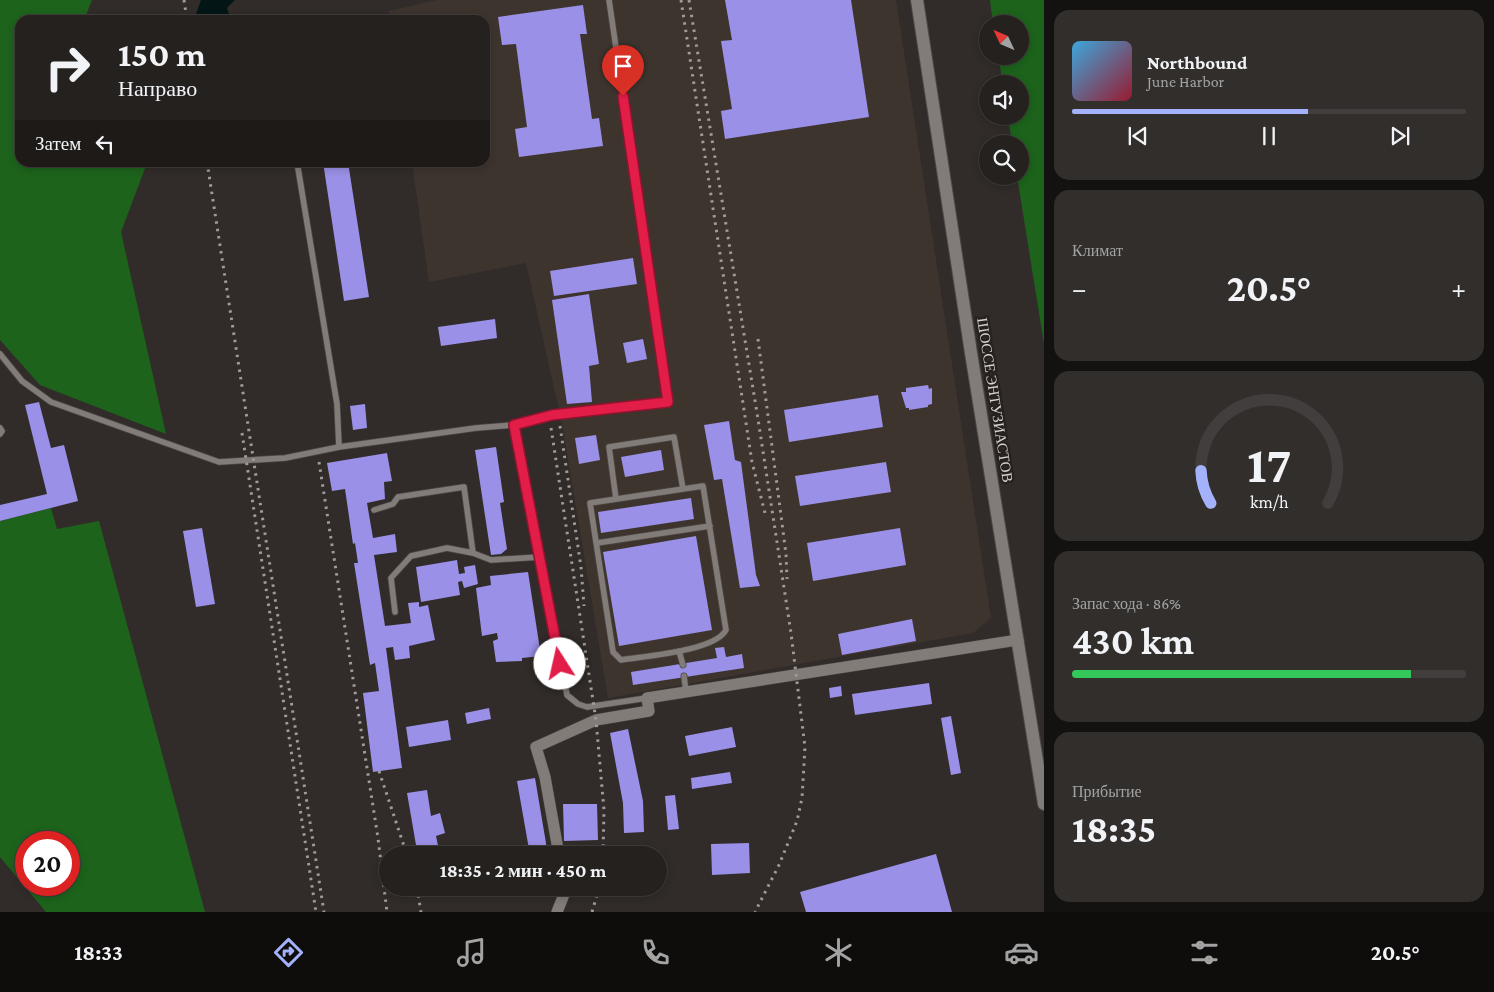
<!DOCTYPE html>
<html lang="ru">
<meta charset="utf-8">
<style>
:root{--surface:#25211f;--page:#312e2c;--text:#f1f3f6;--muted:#a3a3a4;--line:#423e3d;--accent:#a4b2fc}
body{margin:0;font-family:"Crimson Pro",serif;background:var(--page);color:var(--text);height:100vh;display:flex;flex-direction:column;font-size:19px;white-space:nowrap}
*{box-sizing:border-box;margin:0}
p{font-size:16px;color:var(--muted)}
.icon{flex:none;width:28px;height:28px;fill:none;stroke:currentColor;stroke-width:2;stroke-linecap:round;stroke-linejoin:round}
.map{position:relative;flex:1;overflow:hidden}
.details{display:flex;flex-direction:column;gap:10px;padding:10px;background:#141211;width:450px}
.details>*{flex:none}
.guide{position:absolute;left:15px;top:15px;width:475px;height:152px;border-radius:15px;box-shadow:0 2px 8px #0003,0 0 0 1px var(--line);background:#25211f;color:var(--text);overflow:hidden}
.needle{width:32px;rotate:314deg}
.tools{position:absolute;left:979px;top:15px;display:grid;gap:10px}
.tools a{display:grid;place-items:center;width:50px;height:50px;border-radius:50%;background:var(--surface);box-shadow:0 2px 8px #0003,0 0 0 1px var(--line);font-size:25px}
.speed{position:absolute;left:15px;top:831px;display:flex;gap:10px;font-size:25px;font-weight:700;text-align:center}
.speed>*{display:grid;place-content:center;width:65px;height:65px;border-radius:50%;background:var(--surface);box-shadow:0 2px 8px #0003,0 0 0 1px var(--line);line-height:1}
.speed .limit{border:8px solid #d22;background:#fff;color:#111}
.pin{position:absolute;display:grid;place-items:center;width:42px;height:42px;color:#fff;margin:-51px -21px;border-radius:50% 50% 50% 0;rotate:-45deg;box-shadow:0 0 5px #0007}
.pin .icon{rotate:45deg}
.me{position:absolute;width:55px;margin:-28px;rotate:350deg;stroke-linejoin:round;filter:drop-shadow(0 0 4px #0008)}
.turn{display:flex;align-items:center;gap:18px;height:105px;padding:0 20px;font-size:22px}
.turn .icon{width:65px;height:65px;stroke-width:2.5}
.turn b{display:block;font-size:35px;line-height:42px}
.then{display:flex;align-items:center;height:48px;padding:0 20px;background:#0003;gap:10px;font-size:19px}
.big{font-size:38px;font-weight:700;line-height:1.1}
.details .tile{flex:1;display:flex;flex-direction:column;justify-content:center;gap:8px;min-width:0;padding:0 18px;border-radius:15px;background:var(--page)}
.details .dial{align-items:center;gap:0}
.dial svg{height:130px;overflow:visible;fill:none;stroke:var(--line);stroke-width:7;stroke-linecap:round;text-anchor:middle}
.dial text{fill:var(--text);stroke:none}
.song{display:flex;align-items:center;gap:15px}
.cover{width:60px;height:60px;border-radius:8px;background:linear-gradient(135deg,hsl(200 70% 55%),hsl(350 70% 35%))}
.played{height:5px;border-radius:2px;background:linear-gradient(90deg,var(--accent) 60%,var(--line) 60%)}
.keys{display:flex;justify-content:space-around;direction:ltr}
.heat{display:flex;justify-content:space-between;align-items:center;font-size:28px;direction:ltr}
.charge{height:8px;border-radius:4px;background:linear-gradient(90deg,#34c759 86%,var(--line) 0)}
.trip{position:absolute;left:379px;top:846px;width:288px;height:50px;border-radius:25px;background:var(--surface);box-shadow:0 2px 8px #0003,0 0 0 1px var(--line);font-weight:700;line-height:50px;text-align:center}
.tabs{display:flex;height:80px;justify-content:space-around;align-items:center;background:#0f0d0c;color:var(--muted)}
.tabs .icon{width:35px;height:35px}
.tabs .active{color:var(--accent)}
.tabs b{font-size:22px;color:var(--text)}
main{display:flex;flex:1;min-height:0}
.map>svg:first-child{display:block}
.built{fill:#3e342e}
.green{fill:#1d631c;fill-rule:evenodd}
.water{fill:#031515}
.building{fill:#9a90e7}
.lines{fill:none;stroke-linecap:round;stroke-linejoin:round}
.service-casing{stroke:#4e4947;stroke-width:7}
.minor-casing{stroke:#4e4947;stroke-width:12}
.secondary-casing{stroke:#4e4947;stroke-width:14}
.service{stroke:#827c79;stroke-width:5.5}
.minor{stroke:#827c79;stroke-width:11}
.secondary{stroke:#827c79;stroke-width:12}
.rail{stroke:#9f9b99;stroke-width:3;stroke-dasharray:2.5 5;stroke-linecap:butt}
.route-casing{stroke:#92132f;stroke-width:12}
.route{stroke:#e11d48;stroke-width:9}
.labels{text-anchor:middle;stroke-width:5;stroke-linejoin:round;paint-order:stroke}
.street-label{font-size:15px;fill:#d5d2d0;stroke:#27221f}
</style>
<main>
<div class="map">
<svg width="1044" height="912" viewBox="0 0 1044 912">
<rect width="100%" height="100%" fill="#312c29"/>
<!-- built -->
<path class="built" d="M437,0H896L991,618L973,633L608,698L562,423L526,263L429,282L412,163L485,162V20H391L389,11Z"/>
<!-- green -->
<path class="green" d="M0,0H92L84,20H20V162L147,163L121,232L166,434L40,385L0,340Z
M990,0H1044V344L1017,176H1020V144H1012L1008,116H1020V84H1003L998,56H1020V24H993Z
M51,508L57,529L99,521L205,912H46L0,857V521ZM26,842H69V885H26Z"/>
<!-- water -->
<path class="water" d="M201,0H235L227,8L231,20H197L196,14Z"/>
<!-- building -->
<path class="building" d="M725,0H851L869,117L725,139L721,111L732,109L721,41L732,40Z
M583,5L587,34H580L592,119L599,118L603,146L519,157L515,129L527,127L516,44L502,45L498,17Z
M323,162H348L369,297L344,301Z
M633,258L637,284L554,296L550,271Z
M589,294L599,364L589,366L592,402L567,404L552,300Z
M495,319L497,338L441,346L438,327Z
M643,339L647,359L627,363L623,343Z
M928,385L929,389L932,388V404L928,405V407L909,410V408H906L901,392H906V388Z
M878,395L883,427L789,442L784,410Z
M39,402L51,448L64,445L78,501L0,521V505L47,494L25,405Z
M365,404L367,428L353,430L350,406Z
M729,421L735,460L741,462L756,575L760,586L740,588L722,479L714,480L704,425Z
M596,435L600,460L579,464L575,438Z
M496,447L504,502L500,503L507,549L501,554L491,555L475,450Z
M661,450L664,470L625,477L621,457Z
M387,453L392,481L384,482L385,499L367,503L373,538L395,534L397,552L374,555L385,626L411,623L408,603L419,602V607L428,605L435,640L409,646L410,658L395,660L393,647L386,648L402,768L373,772L363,693L379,691L375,663L370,665L354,563H358L355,543L353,544L345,489L332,491L327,463Z
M886,462L891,492L800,506L795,476Z
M691,498L694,519L601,533L598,512Z
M202,528L215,604L196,607L183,531Z
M900,528L906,565L813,581L807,543Z
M696,536L712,630L619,646L603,552Z
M457,560L459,574L465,573L464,567L475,565L478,584L464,588L462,581L458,582L460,595L421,602L416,567Z
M528,572L541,656L522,658V661L496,662L493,641L498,639L497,633L482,636L476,588L491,585L490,576Z
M912,619L916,641L842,655L838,634Z
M724,647L726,657L742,654L744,668L633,685L631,672L717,658L715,648Z
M929,683L932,704L855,715L852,694Z
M841,686L842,696L830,698L829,688Z
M489,708L491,719L467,724L465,713Z
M951,716L961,773L951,775L941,718Z
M448,720L451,740L409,747L406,727Z
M732,727L736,747L689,756L685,736Z
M628,729L643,801L644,832L624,833L623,803L610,733Z
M730,772L732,783L692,789L691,778Z
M535,778L548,855H530L517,781Z
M427,790L431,816L440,813L445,833L436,836L440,855H419L416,845L407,793Z
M675,795L679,829L668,830L665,796Z
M563,804H597L598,840L564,841Z
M749,843L750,873L712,875L711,844Z
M936,854L952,912H806L800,892Z"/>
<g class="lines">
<defs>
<path id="service" d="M297,162L337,404L339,447
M0,354L22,381L51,402L219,462L285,458L339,447L476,428L514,425L567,695L578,704L587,707L647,698
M514,425L552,415L668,402L609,0
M0,428L2,431L0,434
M703,486L726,630C715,651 645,656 621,660L613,652L590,503Z
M616,499L609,447L674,437L683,489
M374,510L393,504L398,497L464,487L473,553L491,560L540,557
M597,543L710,526
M395,612L391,578L411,556L447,548L473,553
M679,651L683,665
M684,676L686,692"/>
<path id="minor" d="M559,855L545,777L536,747L596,720L649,711L647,698L1018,640
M557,912L565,892L564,888"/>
<path id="secondary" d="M917,0L971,353L1044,804"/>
</defs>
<!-- service casing -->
<use href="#service" class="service-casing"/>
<!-- minor casing -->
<use href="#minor" class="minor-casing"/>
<!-- secondary casing -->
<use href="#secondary" class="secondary-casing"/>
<!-- service -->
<use href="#service" class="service"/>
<!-- minor -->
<use href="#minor" class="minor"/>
<!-- secondary -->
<use href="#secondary" class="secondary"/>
<!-- rail -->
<path class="rail" d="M184,0L187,20
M681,0L752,462L765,513
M689,0L758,419L791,633L805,747L802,798L797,821L779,865L755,912
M207,162L324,912
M758,339L786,554L787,579
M560,426L581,567L584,606
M551,428L596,720L604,810L603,855
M242,433L316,912
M319,462L378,838L387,912
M379,771L407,855
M417,888L421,912
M592,912L599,888"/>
</g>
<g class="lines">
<defs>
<path id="route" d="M560,664L514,425L552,415L668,402L623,96"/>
</defs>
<!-- route casing -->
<use href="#route" class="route-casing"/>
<!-- route -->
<use href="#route" class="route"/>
</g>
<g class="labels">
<!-- street labels -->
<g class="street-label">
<text transform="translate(995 400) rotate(81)" y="5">ШОССЕ ЭНТУЗИАСТОВ</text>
</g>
</g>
</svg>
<div class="tools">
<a><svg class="needle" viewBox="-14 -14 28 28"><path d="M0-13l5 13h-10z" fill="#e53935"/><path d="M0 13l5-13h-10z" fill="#a3a3a4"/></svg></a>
<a><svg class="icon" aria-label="sound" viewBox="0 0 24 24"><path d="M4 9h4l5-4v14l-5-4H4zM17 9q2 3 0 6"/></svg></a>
<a><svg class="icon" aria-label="search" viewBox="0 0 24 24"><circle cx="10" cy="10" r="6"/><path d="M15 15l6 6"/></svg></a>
</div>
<div class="speed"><div class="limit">20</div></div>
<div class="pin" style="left:623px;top:96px;background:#d93025"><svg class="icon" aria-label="arrive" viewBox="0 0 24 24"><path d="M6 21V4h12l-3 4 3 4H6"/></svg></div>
<svg class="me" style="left:560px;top:664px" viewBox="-20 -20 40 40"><circle r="19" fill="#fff"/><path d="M0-13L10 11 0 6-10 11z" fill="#e11d48"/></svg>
<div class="trip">18:35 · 2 мин · 450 m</div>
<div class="guide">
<div class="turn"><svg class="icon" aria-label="right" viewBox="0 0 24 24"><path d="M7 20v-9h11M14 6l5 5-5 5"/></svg><div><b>150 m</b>Направо</div></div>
<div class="then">Затем<svg class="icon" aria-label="left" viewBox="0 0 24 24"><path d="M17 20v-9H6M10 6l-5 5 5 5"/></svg></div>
</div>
</div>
<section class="details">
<div class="tile">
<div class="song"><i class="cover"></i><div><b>Northbound</b><p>June Harbor</p></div></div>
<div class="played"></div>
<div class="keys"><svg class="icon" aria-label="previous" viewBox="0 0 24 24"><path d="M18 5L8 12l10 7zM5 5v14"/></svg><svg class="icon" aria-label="pause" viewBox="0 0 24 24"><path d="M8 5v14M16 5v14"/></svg><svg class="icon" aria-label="next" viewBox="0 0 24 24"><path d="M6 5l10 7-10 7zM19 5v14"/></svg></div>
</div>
<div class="tile"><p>Климат</p>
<div class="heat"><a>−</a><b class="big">20.5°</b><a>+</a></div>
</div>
<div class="tile dial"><svg viewBox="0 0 100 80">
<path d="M14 69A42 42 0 1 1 86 69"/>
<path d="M14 69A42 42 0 0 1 8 49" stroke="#a4b2fc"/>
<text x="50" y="56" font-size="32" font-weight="700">17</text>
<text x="50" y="72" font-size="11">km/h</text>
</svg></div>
<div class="tile"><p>Запас хода · 86%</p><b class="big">430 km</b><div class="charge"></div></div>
<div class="tile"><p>Прибытие</p><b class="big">18:35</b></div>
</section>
</main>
<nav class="tabs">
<b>18:33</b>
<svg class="icon active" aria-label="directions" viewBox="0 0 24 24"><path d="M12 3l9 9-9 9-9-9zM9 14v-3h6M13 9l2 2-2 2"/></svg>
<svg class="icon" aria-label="music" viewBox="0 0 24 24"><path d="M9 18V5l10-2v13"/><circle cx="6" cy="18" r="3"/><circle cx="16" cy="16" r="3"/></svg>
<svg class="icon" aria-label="phone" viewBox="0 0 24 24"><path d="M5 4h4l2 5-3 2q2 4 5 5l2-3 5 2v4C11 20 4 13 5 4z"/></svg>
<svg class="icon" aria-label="climate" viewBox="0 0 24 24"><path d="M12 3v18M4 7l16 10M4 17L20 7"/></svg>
<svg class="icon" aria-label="car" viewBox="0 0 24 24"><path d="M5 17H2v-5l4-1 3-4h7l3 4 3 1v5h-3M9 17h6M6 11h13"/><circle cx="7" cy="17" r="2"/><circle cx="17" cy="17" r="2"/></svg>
<svg class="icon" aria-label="filters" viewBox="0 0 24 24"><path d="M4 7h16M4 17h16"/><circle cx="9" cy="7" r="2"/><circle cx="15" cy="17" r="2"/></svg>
<b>20.5°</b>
</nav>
